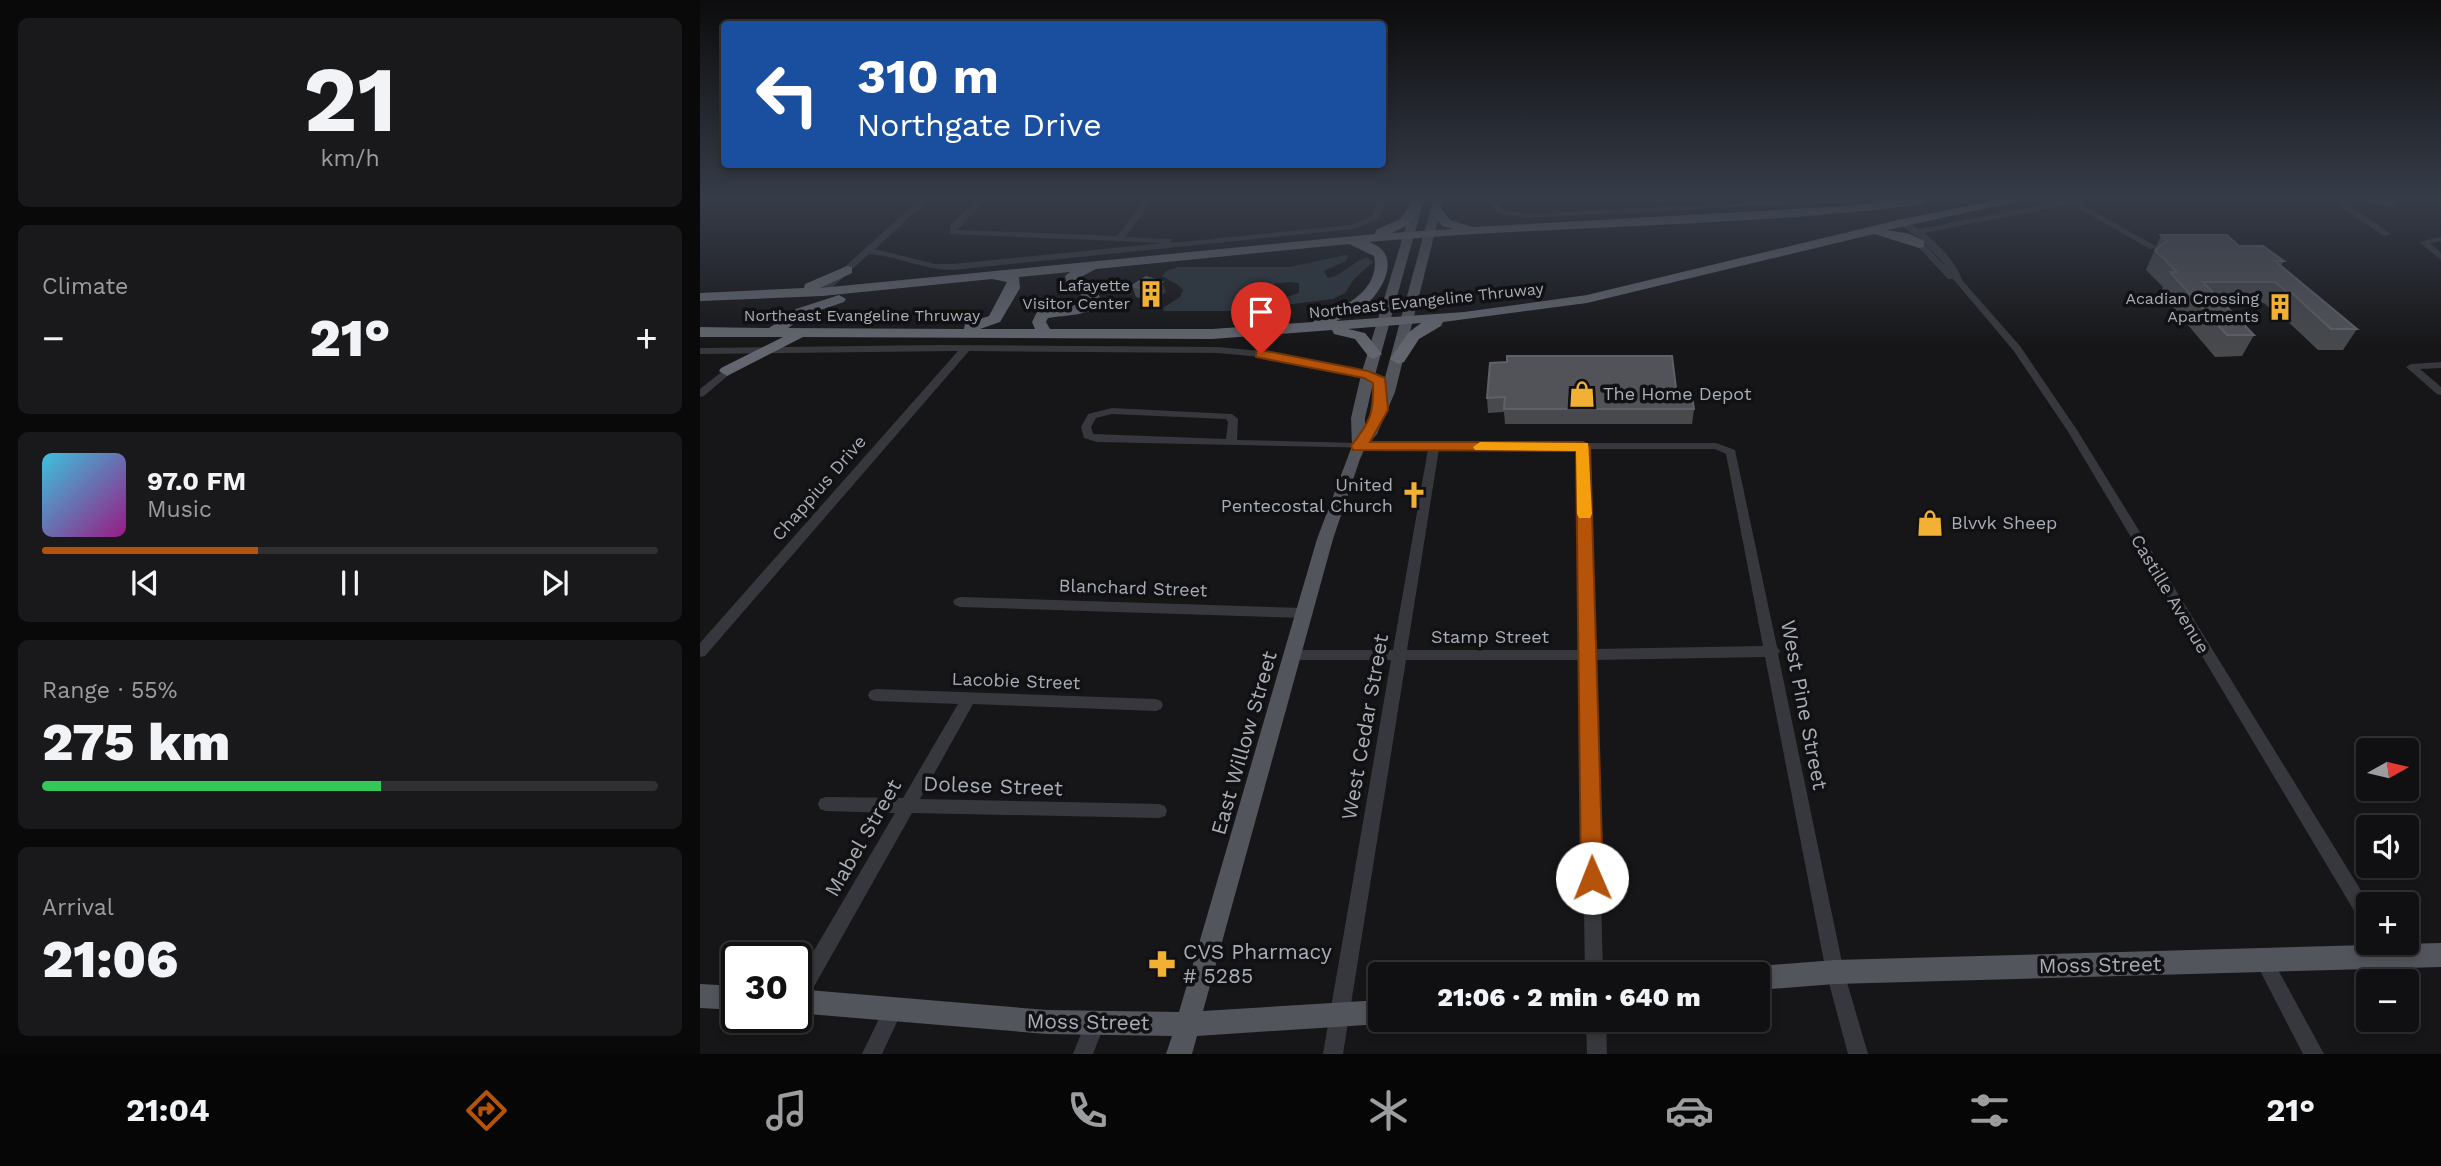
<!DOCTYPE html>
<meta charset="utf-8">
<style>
:root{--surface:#101012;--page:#19191b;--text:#f1f3f6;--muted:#9c9d9f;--line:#303032;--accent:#b45309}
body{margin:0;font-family:"Work Sans",sans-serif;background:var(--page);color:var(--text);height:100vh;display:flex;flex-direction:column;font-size:26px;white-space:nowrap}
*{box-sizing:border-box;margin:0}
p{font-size:23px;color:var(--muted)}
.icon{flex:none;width:38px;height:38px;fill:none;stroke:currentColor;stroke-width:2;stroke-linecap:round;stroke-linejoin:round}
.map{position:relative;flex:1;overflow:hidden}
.drawer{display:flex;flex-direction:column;gap:18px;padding:18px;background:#09090a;width:700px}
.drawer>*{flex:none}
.guide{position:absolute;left:21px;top:21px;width:665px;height:147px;border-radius:7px;box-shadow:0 4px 10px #0003,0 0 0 2px var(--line);background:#1a4fa0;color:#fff;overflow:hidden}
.needle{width:46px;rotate:82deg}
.tools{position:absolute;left:1656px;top:738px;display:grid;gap:14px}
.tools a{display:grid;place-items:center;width:63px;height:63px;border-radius:7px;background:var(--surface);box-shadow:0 4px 10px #0003,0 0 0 2px var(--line);font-size:35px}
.speed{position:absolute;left:21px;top:942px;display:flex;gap:14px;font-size:35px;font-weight:700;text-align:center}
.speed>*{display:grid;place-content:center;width:91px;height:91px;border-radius:50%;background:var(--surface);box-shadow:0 4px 10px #0003,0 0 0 2px var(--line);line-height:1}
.speed .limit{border:4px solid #111;border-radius:10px;background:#fff;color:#111}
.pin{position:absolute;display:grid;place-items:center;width:60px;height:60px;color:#fff;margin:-72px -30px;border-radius:50% 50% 50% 0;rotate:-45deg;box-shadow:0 0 7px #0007}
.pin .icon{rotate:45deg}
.me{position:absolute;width:77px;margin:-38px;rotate:359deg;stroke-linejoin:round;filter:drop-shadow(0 0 5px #0008)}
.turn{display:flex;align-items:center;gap:24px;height:147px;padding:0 21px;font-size:32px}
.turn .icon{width:91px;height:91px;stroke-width:2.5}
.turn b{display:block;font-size:49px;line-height:60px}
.big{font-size:52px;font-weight:800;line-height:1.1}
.drawer .card{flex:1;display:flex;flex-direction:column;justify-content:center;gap:10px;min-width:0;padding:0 24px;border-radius:10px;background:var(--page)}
.drawer .dial{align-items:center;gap:0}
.dial b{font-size:91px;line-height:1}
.song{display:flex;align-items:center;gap:21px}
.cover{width:84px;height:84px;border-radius:10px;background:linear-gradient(135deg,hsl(190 70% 55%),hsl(310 70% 35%))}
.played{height:7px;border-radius:4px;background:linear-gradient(90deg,var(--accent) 35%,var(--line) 35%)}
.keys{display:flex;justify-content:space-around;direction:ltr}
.heat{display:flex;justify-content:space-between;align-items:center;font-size:38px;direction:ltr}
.charge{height:10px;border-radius:5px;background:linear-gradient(90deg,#34c759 55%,var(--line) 0)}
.trip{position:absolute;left:668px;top:962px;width:402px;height:70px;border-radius:7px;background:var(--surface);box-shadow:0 4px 10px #0003,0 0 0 2px var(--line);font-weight:800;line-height:70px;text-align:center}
.dock{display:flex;height:112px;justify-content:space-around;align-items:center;background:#060607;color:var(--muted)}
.dock .icon{width:49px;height:49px}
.dock .active{color:var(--accent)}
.dock b{font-size:32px;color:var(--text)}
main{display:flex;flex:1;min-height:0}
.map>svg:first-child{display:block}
.water{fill:#2c353c;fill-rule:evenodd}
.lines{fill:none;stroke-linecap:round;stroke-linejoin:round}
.minor{fill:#37383d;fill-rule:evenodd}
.major{fill:#53555c;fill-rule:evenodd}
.highway{fill:#63666e;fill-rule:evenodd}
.wall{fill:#47494d}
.shaded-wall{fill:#2f3033}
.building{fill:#525359;stroke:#5f6168;stroke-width:2}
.route{fill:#b45309;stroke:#753606;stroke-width:2}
.slow{fill:#f59e0b}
.labels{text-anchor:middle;stroke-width:7;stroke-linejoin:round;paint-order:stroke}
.far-poi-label{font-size:16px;fill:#a8adb8;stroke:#111113;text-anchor:end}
.far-street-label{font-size:16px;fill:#a8adb8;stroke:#111113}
.poi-label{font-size:18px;fill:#a8adb8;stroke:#111113;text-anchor:start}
.street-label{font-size:18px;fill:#a8adb8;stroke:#111113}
.near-street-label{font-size:21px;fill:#a8adb8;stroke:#111113}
.near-poi-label{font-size:21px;fill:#a8adb8;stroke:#111113;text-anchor:start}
</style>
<main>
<section class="drawer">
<div class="card dial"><b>21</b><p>km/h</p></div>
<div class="card"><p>Climate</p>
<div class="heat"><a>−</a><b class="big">21°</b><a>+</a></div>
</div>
<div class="card">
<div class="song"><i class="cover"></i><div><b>97.0 FM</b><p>Music</p></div></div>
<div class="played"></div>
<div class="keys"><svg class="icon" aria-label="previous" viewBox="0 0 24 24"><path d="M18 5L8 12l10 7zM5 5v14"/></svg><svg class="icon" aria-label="pause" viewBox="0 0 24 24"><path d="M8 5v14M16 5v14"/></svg><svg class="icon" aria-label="next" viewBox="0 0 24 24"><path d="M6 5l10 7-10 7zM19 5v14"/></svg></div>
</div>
<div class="card"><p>Range · 55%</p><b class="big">275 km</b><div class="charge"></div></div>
<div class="card"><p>Arrival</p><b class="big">21:06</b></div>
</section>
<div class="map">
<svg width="1741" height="1054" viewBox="0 0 1741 1054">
<rect width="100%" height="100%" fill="#161618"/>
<!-- water -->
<path class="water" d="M645,255L648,256L646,261L624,271L628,278C643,275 653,262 667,257L673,262L654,279L645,293L633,299L539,311H464L463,308L480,297L483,290L478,285L462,276L466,271L478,267H590ZM589,282L599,283V293L580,299L536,301L559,286Z"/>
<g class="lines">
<!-- minor -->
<path class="minor" d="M219,200H228L175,249L235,264H253L464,243L250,234V225L277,200H286L257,230L417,236L445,200H453L425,237L468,239H471V243L651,225L672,216L679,200H687L678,219L653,229L253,270C224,270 198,256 169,254L125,294H119V290Z
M784,200H793L804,210L826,214L1087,200H1142L1138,202L826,218L799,214Z
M1368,200H1385L1379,203L1457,247L1450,249L1371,204L1224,233C1238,244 1257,263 1262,280L1320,346L1377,430L1670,905H1668V927L1662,924L1367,430L1313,350L1253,279H1248L1209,237L1216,235L1246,267C1230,246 1218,238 1198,223L1205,221L1219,229Z
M1631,200H1641L1691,234L1684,236Z
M1741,237V241L1730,243L1741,253V260L1719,242Z
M238,345L518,347L561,351L668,372L673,375L668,378L561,357L518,353L269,351L5,656L0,657V643L258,351L0,354V348Z
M34,362L38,363V367L4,396L0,397V389Z
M1741,362V368L1720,369L1741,387V395L1737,394L1706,367L1711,364Z
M412,408L532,414L538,419L537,440L659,443H1016L1035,450L1077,647L1080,651L1078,654L1144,972L1168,1054H1148L1126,972L1065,657L895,660L903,975H885L880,660H706L643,1054H623L691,660H592L587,659L585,655L587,651L592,650H693L728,449L397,442L384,438L381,427L388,414ZM412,414L526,419L528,422L526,439L393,434L391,427L396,418ZM739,449H877L880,650H707ZM889,449H1015L1026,454L1063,646L894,649Z
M260,597L604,608L609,609L611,613L609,617L604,618L260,607L255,605L253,602L255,599Z
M175,689L456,699L461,701L463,705L461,709L456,711L273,704L220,799L459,804L465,806L467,811L465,816L459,818L212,813L103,1006L96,1008V981L195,813L126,811L120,809L118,804L120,799L126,797L203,798L258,704L175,701L170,699L168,695L170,691Z
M1564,952L1570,955L1624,1054H1603L1555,961L1558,955Z
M194,1000L201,1002L203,1009L182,1054H162L187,1002Z
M395,1013L402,1016L405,1023L393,1054H373L388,1016Z
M886,1020H906L907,1054H887Z"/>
<!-- major -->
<path class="major" d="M714,200H724L675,375L665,418V428L681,392L733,200H743L695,392L677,434L665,448L660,459L633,539L503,1011L681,1000V1020L690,1021L681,1024L497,1036L492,1054H466L472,1036L347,1034L96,1013V989L347,1010L479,1012L617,539L652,446L651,418L661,375Z
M1741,943V967L1135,984L1059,990V975H1048L1051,970L1059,966L1135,960Z
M0,984L37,986V1010L0,1008Z"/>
<!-- highway -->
<path class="highway" d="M717,200L723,204L708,225L692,233L753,229L742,226L730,210L736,206L740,207L750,220L773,227L1147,206L1193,200H1229L1223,204C1039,228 853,225 669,242C702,253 685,288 666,305C657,312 647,317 636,321L764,312L887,295L1202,219L1298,200H1324L1187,230L1210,234L1224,241V247L1219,248L1174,234L887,303L743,322L741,326L719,339L704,362L698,364L690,359L708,333L721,323L648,329L665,333L682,354L674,359L669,357L655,339L634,334L632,330L512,339L103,337L27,376L19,371L21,368L83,337H0V327L69,328L96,309L139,295L146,299L144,302L106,315L88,328L264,329L265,324L289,316L307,282L292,279L122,296L0,301V293L104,288L105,284L147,266L152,267V273L120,288L675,234L676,230L700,219L713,201ZM649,244L674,256C681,291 642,309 615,318L613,322L512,329H350L346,322L348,318C366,315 391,316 403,302L396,291L380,282L379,278L396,269ZM370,272L365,276L367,284L388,301L385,303L337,312L332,322L335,329H280L300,322L320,288L319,277Z"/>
</g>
<!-- wall -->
<path class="wall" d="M1667,200H1697L1694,206L1675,205Z
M1461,235L1539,246L1584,261L1581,266L1657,329L1643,350H1618L1580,314H1576L1564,303H1523L1554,335L1542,356L1515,357L1460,292L1463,287L1446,270Z
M432,286L466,292L452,301L436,297Z
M977,396L994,409L992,424H805L804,412L788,413L787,398Z"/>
<!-- shaded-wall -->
<path class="shaded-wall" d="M462,282L466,292L452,301L448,291Z"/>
<!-- building -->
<path class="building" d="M1461,235H1527L1539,246H1563L1584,261H1575L1657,329H1631L1592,293H1588L1575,282H1503L1554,335H1527L1470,272H1477L1455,250L1467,241Z
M446,277L462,282L448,291L432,286Z
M807,356H972L977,396H992L994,409H804L805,397L787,398L790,363L807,362Z"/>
<!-- sky -->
<linearGradient id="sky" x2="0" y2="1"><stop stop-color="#0c0c0d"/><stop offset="0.57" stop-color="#363c48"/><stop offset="1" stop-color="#363c48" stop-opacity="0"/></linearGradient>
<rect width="1741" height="348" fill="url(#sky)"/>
<!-- route -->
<path class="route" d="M561,350L668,371L685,378L688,410L670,442H883L890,446L903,878L900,886L892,889L884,886L881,878L876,451L653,450L651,446C670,422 674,414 673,383L664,378L556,357V351Z"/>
<!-- slow -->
<path class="slow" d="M780,442L888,443L892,514L890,518H879L877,514L876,451L775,450L773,447Z"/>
<!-- icons -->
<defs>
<symbol id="building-bare" viewBox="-9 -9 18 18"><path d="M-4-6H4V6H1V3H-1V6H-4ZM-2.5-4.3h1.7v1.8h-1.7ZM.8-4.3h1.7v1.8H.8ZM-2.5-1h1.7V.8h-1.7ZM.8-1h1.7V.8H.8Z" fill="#f2b134" stroke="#111113" stroke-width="2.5" paint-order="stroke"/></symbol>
<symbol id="shop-bare" viewBox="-9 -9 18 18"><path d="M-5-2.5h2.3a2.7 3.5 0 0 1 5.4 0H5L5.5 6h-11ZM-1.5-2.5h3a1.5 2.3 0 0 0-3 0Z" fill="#f2b134" stroke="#111113" stroke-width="2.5" paint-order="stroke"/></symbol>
<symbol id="church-bare" viewBox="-9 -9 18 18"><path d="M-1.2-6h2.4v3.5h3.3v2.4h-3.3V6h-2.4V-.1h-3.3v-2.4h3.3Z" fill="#f2b134" stroke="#111113" stroke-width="2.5" paint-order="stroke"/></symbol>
<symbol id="pharmacy-bare" viewBox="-9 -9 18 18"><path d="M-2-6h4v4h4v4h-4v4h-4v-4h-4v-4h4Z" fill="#f2b134" stroke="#111113" stroke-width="2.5" paint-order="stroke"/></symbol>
</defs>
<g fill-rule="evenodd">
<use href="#building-bare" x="432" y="275" width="38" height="38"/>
<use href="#building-bare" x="1561" y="288" width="38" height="38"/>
<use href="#shop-bare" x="863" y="375" width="38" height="38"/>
<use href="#church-bare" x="695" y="476" width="38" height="38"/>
<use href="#shop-bare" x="1211" y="504" width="38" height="38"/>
<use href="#pharmacy-bare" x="443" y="945" width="38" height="38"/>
</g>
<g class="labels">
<!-- far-poi labels -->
<g class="far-poi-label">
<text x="430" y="291">Lafayette<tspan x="430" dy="18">Visitor Center</tspan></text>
<text x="1559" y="304">Acadian Crossing<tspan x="1559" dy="18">Apartments</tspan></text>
</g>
<!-- far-street labels -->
<g class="far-street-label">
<text transform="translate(726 300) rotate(-6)" y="6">Northeast Evangeline Thruway</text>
<text x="162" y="321">Northeast Evangeline Thruway</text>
</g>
<!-- poi labels -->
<g class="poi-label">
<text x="903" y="400">The Home Depot</text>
<text x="693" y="491" text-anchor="end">United<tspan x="693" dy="21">Pentecostal Church</tspan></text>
<text x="1251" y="529">Blvvk Sheep</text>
</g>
<!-- street labels -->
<g class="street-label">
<text transform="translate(119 488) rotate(-49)" y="6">Chappius Drive</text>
<text transform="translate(433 588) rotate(2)" y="6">Blanchard Street</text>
<text transform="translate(1470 594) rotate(59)" y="6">Castille Avenue</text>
<text x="790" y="643">Stamp Street</text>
<text transform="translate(316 681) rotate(2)" y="6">Lacobie Street</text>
</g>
<!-- near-street labels -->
<g class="near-street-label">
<text transform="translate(1104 705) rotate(79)" y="7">West Pine Street</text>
<text transform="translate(665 727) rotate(-80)" y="7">West Cedar Street</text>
<text transform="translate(544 743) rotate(-74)" y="7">East Willow Street</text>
<text transform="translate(293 786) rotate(2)" y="7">Dolese Street</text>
<text transform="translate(163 838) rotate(-60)" y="7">Mabel Street</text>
<text transform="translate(1400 965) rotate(-1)" y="7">Moss Street</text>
<text transform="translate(388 1022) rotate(1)" y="7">Moss Street</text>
</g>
<!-- near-poi labels -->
<g class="near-poi-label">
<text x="483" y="959">CVS Pharmacy<tspan x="483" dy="24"># 5285</tspan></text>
</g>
</g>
</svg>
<div class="tools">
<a><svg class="needle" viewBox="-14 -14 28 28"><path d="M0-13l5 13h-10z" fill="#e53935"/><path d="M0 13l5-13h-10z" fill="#9c9d9f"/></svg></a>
<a><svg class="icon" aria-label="sound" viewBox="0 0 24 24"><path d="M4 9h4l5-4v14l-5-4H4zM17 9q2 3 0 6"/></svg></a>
<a>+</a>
<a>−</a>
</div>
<div class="speed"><div class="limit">30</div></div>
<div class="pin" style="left:561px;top:354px;background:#d93025"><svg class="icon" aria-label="arrive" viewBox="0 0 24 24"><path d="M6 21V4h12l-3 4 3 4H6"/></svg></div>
<svg class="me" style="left:892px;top:878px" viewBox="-20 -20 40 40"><circle r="19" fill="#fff"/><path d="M0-13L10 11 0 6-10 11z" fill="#b45309"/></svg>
<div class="trip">21:06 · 2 min · 640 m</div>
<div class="guide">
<div class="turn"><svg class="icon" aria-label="left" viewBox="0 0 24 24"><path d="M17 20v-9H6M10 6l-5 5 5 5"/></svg><div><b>310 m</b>Northgate Drive</div></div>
</div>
</div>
</main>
<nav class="dock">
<b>21:04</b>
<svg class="icon active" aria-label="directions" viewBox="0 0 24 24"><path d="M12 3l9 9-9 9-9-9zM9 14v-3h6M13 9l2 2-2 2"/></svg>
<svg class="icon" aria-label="music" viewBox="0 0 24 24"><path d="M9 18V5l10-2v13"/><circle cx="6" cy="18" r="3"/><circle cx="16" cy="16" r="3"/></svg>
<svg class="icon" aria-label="phone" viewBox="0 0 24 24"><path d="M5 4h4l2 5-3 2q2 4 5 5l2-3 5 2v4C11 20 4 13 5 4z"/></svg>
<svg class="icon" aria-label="climate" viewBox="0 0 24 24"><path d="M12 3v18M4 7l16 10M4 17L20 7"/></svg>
<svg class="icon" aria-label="car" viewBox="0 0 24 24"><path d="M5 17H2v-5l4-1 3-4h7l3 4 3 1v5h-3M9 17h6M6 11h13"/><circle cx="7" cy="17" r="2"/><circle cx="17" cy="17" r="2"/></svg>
<svg class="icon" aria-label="filters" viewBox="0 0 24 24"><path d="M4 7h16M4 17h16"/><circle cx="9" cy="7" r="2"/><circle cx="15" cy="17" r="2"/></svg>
<b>21°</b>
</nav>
